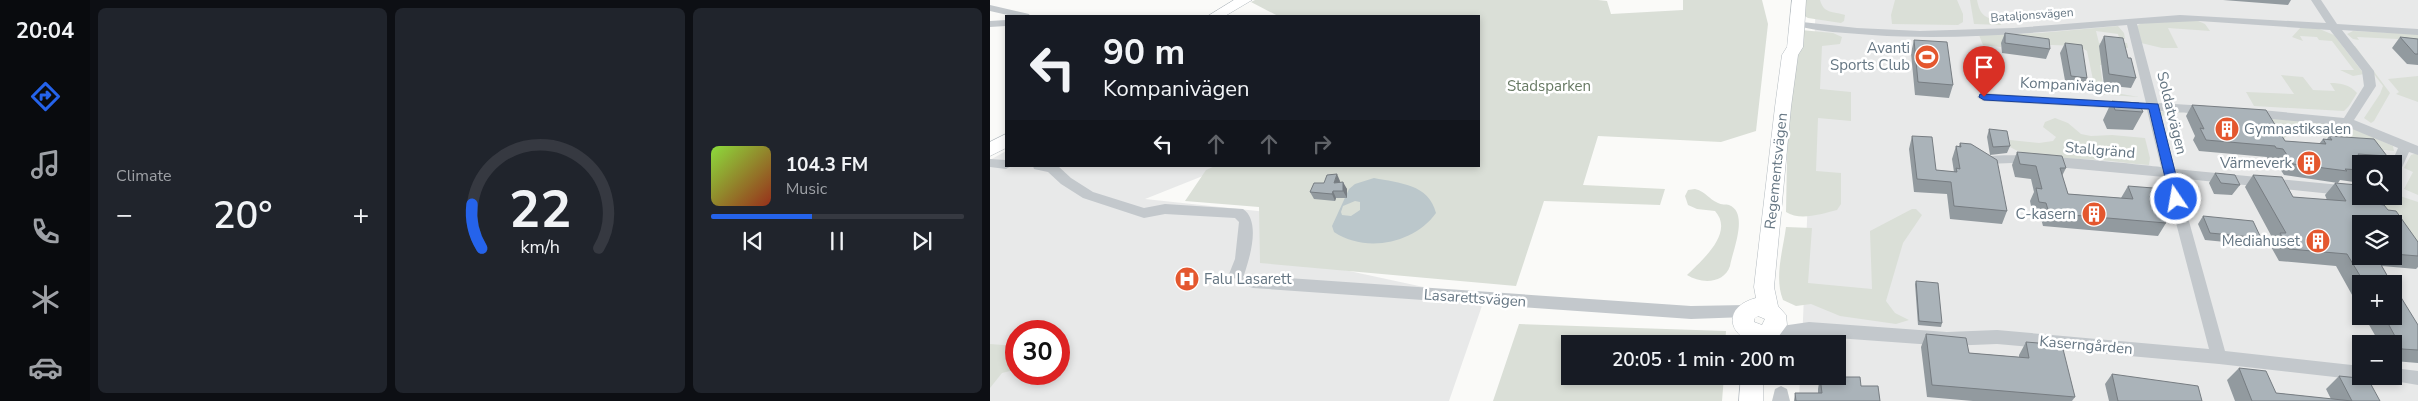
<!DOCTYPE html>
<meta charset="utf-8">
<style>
:root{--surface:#171b24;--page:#20242c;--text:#f1f3f6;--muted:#9ea1a6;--line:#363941;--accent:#2563eb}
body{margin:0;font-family:"Nunito Sans",sans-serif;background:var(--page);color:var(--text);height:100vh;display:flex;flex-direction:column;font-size:19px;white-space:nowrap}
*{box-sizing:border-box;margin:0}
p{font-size:16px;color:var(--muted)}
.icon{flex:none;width:28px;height:28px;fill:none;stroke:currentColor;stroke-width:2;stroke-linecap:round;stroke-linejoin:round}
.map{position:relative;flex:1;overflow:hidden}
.drawer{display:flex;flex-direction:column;gap:8px;padding:8px;background:#0d0f14;width:900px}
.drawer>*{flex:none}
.banner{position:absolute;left:15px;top:15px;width:475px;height:152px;border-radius:0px;box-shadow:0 2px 8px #0003;background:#171b24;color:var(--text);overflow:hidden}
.fabs{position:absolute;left:1362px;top:155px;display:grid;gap:10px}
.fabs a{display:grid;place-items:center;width:50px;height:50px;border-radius:0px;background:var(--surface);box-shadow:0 2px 8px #0003;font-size:25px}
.speed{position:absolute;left:15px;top:320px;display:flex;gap:10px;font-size:25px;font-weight:700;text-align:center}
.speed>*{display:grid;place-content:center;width:65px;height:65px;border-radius:50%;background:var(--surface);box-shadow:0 2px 8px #0003;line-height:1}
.speed .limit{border:8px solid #d22;background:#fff;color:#111}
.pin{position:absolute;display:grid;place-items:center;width:42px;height:42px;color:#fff;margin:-51px -21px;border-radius:50% 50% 50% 0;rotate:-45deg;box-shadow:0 0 5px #0007}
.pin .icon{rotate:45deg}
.me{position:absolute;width:55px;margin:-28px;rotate:348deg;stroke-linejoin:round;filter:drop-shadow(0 0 4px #0008)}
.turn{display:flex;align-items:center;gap:18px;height:105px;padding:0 15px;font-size:22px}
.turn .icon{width:65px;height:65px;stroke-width:2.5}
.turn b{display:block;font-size:35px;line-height:42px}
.lanes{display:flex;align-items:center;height:48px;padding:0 15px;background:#0003;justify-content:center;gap:25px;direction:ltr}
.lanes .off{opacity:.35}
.big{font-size:38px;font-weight:600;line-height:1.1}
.drawer .card{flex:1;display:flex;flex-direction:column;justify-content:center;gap:8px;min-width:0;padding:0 18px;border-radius:8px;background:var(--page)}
.drawer .dial{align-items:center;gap:0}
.dial svg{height:130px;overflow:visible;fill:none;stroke:var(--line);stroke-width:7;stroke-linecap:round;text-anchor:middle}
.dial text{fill:var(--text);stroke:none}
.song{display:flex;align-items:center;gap:15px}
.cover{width:60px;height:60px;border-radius:8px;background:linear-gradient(135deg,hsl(90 70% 55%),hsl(10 70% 35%))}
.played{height:5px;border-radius:2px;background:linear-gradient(90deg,var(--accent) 40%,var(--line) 40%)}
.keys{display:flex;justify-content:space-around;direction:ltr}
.heat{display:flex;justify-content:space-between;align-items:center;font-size:28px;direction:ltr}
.drawer .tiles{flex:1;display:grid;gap:8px;grid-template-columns:repeat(3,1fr)}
.trip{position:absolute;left:571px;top:335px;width:285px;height:50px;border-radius:0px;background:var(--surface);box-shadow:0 2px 8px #0003;font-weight:600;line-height:50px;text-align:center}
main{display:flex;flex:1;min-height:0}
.menu{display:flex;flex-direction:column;width:90px;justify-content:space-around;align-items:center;background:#090b0e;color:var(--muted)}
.menu .icon{width:35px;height:35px}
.menu .selected{color:var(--accent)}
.menu b{font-size:22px;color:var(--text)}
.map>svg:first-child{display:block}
.built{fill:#e8e9e9;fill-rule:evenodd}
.green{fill:#dadfd7}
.water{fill:#bbc7cb;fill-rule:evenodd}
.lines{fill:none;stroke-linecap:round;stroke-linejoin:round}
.secondary-casing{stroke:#b3babf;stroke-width:1}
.street{fill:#c3c8cc;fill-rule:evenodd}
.secondary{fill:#fff;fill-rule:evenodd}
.wall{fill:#929a9f;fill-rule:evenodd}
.shaded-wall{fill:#777d82}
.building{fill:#aab3b9;stroke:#777d82}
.route{fill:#2563eb;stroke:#184099}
.labels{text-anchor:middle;stroke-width:5;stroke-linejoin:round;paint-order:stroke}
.far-street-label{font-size:12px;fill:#657683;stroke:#fff}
.poi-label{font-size:15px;fill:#657683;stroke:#fff;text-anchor:end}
.street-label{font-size:15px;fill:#657683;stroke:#fff}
.park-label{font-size:15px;fill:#687a64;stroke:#fff}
</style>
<main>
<nav class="menu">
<b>20:04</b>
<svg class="icon selected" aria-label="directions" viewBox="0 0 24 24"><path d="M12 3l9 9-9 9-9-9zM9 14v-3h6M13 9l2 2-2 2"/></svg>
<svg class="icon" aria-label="music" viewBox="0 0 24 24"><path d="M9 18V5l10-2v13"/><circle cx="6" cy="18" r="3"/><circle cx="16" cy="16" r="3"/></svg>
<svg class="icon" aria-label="phone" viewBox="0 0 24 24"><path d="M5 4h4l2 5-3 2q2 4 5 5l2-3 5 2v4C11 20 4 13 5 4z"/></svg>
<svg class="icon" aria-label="climate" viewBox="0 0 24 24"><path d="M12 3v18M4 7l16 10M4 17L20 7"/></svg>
<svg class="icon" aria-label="car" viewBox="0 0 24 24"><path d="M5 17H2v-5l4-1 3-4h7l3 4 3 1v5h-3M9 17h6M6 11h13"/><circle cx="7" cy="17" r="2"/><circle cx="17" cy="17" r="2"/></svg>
</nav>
<section class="drawer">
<div class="tiles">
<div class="card"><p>Climate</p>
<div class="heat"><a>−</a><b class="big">20°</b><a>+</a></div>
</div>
<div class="card dial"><svg viewBox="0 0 100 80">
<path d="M14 69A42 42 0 1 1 86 69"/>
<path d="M14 69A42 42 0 0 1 8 42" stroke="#2563eb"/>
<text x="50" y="56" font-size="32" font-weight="700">22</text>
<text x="50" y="72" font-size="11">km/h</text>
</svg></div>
<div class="card">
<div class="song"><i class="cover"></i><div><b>104.3 FM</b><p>Music</p></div></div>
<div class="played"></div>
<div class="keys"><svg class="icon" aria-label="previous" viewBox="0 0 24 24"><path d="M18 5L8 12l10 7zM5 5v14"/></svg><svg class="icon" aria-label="pause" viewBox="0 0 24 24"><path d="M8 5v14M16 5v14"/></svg><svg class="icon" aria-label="next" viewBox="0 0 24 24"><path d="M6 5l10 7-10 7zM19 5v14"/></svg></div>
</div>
</div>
</section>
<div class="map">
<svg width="1428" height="401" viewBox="0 0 1428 401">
<rect width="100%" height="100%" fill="#fafaf8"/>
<!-- built -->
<path class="built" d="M826,0H1428V401H809L810,376H848V344H812ZM1371,164H1404V196H1371ZM1371,224H1404V256H1371ZM1371,284H1404V316H1371ZM1371,344H1404V376H1371Z
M16,151V166H238L155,199L277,212L294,257L494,300L459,401H0V160ZM26,331H69V374H26Z"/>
<!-- green -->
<path class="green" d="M265,0H608L617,1L621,14L693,10V0H772L778,24L766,131L731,142L608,136L593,185L675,189L670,205L554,201L526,286L270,263L269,207L195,201L216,170L225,166H489V16H288L261,2Z
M812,0H830C834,14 842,11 855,15L854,21L851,23L818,18L813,15Z
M905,0H967L973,14V22L968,25L902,24L901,15Z
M980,0H987C990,16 995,17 1010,22L1011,25L984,24Z
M1206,20L1215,24L1220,31L1178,28L1188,48H1172L1151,43L1147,26L1151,23Z
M1128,26L1134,33L1135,39L1129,38L1128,34L1106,31L1109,43L1134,47V43H1137L1138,48L1112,45L1113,65H1110L1114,91L1149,97L1106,94L1097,51L1089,46L1011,43V47L993,45L989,35L1050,33Z
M1311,27L1327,28L1344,35L1374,74L1363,76L1350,70H1364L1342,41L1329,40L1327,37L1310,36L1313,41L1302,37Z
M811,30L843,33L852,37L850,44L832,46L830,89L861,92V121L828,118L826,171L851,173V204L847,210C831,214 810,221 796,212L798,102Z
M1363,31L1428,34V40L1367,37L1369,40L1363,39L1357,34Z
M1362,46H1365L1400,93L1384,121L1381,123L1374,118L1390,94L1393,86Z
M1291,75L1313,77L1323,90L1345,91L1340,83C1351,83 1360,85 1367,93L1359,106L1354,111L1264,106L1256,92L1304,94Z
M1428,76V102L1406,94L1409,92L1398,79Z
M1177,110L1332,121L1341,128L1342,133L1335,138L1325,125L1306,123L1312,133L1295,137V142L1194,112L1171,116V112Z
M1065,118L1078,123L1091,134L1101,136L1122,135L1155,138L1160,158L1159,165C1142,164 1125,161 1108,160C1078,157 1046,162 1020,147V140L1049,143L1063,141L1066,137L1053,127L1055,122Z
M1358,127L1363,128L1403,146L1404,151L1385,149L1350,137L1353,131Z
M1424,154H1428V195L1414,189L1423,172L1414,168L1421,155Z
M705,189C717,192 718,199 728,203C731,205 736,204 739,205C759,213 743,249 740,266C734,284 711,284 697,275C711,261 745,233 725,211L707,209L698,205L695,196L698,190Z
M1404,194L1428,202V244L1390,207L1391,200L1394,196H1404Z
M922,209H926L932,215L913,243L896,301L905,313L919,320L906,324L850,316L821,304L806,306L793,300C784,278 793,250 796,227L822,228L818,283L882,289L880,231Z
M529,324L736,331L735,344H580V376H734L732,401H503Z
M0,344L26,346V367L24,370L12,373L0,388Z"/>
<!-- water -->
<path class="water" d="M384,178C409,183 439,184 446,213C424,244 375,253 344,232L342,226L359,189L365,184ZM365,201L370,202V210L361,216L352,215L351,212L353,206Z"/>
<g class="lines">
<defs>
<path id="secondary" d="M244,0H262L235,16H218Z
M802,0H816L813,47L808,55L801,107L784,287L788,306L796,315L797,325L786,340C748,354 721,310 766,298L764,287L785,107L792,55L797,47ZM768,316L775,319L772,325L764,322V319Z
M16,134V148L0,156V142Z
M751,376H773V401H749Z"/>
</defs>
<!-- secondary casing -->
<use href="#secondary" class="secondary-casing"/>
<!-- street -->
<path class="street" d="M1321,0H1331L1347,24L1428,29V35L1352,30L1384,71L1386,86L1364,120L1428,146V155L1419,152L1409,174L1404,176V164H1401L1408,148L1355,126L1261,117L1255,113L1261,109L1354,118L1374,86L1372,71L1340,30L1209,21L1147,24L1168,103L1217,106L1223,110L1217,114L1170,111L1185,169L1371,187V196H1373L1371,197L1187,178L1235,351L1371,366V376H1378L1377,378L1371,380L1229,364L1007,344L957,346L819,336L778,341L772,339L770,334L772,329L819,322L957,332L1007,330L1219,349L1174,177L1022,163L996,164L989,160C998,147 1148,165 1171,167L1157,110L993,101L987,97L993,93L1156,103L1137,25C1052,32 968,41 882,35C856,33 829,32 803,25V21L867,28L930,31L1024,28L1190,15L1336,23Z
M0,5L39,14L40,16H22L0,11Z
M16,20V26L0,27V21Z
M0,159L16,160V166H21L16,169L0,167Z
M43,166H68L81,178L103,192L154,208L175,204L253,209C271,221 260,257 254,275L701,306L756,305L762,306L764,311L762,316L756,317L701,319L263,288L251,284L249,279L242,278L239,274L245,259L249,222L245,218L175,214L154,218L93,198L71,184L58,172L44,169Z
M1404,368L1428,371V385L1398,380L1396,376H1404Z
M791,386L797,389L800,401H782L785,389Z"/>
<!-- secondary -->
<use href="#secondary" class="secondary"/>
</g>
<!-- wall -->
<path class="wall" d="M1233,0H1301L1298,5Z
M1015,33L1060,49L1056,59L1012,53L1011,43Z
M1114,36L1138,58L1146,78L1141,88L1114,85L1109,46Z
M1410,37L1428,39V65L1417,64L1402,48Z
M924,40L963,85L959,98L925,95L921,53Z
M1075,43L1097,78L1092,88L1076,86L1070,53Z
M1122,101L1153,112L1143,130L1117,129L1113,120Z
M1202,105L1295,141L1329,144L1333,139H1337L1339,136L1397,156L1391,164H1371V173L1364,182L1350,180L1348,183L1294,175L1285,161L1278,160L1277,157L1209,151L1203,140L1205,136L1196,116Z
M999,129L1020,146L1017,153L1000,155L997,137Z
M922,136L946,170L964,172L962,159L966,146H969L970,143L1017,211L1012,224L960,219L957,194L924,192L919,149Z
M1027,152L1076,168L1072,176L1078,194L1131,198L1138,186L1168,199L1180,215L1176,222V223L1168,236L1053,226L1050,215H1043L1040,201L1044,192L1041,179L1025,177L1022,165Z
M1225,173L1250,185L1242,195L1224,194L1219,183Z
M1263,175L1303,197L1337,200L1335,195L1345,183L1379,203L1398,210L1428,242V267L1426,269L1392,266L1402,284H1371V311L1346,266L1289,261L1280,245L1284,241L1255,187ZM1404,224V256H1371Z
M350,181V182L357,189V198H346L345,201L324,199L320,192Z
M1213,216L1271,238L1266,245L1215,240L1208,224Z
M926,281L952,323L951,327L928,325L925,284Z
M1374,316H1404L1428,325V363L1404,361V344H1390Z
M936,334L979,353L1029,357V355L1036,342L1085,397L1082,401H983L937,397L931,347Z
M1249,368L1286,393L1341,399L1336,389L1349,376L1390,401H1245L1237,380Z
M1122,374L1212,401H1119L1115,384Z
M830,377L871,386L890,401H804L805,393H828V389Z"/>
<!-- shaded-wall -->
<path class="shaded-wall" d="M347,174L350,181L347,190L344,183Z
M353,182L357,189V198L353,191Z
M343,191L346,198L345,201L342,194Z"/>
<!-- building -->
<path class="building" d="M1015,33L1059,39L1060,49L1015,43Z
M1114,36L1133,38L1138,58H1141L1146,78L1119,74Z
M1410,37L1428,39V54H1425Z
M924,40L957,42L963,85L928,82Z
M1075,43L1092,45L1097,78L1081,76Z
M1122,101L1149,103L1153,112L1125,110Z
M1202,105L1276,110L1295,141L1336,144L1333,139L1342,140L1339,136L1384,139L1397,156L1368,154L1375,164H1371V166H1370L1371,167V170L1355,169L1357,171L1303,164L1293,149L1286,148L1285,146L1216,140L1210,128L1214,129Z
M999,129L1017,131L1020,146L1003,147Z
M922,136L942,137L946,170L967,172L966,168L970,169L966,146L971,147L970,143L981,144L1007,160L1017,211L964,206L961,182L927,179Z
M1027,152L1072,156L1076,168H1070L1078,194L1143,199L1138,186L1163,188L1168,199H1173L1180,215H1173L1176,223L1059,213L1056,203L1049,202L1046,188L1052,189L1046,166L1030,164Z
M1225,173L1245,175L1250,185L1231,183Z
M347,174L344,183L353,182V191H343L342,194L320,192L324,183H334L337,175Z
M1263,175L1292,177L1303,197L1356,201L1345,183L1368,185L1371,191V196H1375L1379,203L1394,205L1398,210L1406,211L1428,242V256L1404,254V224H1371V256H1386L1402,284H1375L1357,254L1299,249L1290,233H1296Z
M1213,216L1263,221L1271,238L1220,233Z
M926,281L948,283L952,323L929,321Z
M1404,286L1428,325V350L1412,349L1394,316H1404Z
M936,334L976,338L979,353L1039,358L1036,342L1072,345L1085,397L942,385Z
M1249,368L1276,371L1286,393L1362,401H1262Z
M1122,374L1208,386L1212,401H1128Z
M1349,376L1378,379L1390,401H1362Z
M830,377H870L871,386H888L890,401H806L805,393H832Z"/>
<!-- route -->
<path class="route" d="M990,94L1168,104L1192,199L1186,203L1180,199L1159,109L994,100L989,97Z"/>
<!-- icons -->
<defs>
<symbol id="stadium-disc" viewBox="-11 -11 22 22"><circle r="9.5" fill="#e4572e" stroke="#fff"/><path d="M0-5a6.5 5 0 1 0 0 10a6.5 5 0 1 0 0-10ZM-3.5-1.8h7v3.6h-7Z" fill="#fff"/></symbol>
<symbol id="building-disc" viewBox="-11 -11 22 22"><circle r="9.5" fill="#e4572e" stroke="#fff"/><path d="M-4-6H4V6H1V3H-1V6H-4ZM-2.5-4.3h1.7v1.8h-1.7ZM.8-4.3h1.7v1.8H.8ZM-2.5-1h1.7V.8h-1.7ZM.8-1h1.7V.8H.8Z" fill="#fff"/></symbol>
<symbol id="hospital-disc" viewBox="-11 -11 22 22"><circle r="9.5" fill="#e4572e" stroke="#fff"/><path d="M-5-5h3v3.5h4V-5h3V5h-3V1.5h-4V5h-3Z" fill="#fff"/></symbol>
</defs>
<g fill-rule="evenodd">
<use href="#stadium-disc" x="923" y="43" width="28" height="28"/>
<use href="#building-disc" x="1223" y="115" width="28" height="28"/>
<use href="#building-disc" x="1305" y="149" width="28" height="28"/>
<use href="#building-disc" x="1090" y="200" width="28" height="28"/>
<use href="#building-disc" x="1314" y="227" width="28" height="28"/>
<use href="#hospital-disc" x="183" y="265" width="28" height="28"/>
</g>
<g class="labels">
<!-- far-street labels -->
<g class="far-street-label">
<text transform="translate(1042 15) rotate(-4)" y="4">Bataljonsvägen</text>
</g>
<!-- poi labels -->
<g class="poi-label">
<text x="920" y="53">Avanti<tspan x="920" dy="17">Sports Club</tspan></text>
<text x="1254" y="134" text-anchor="start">Gymnastiksalen</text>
<text x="1302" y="168">Värmeverk</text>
<text x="1086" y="219">C-kasern</text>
<text x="1310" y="246">Mediahuset</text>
<text x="214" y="284" text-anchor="start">Falu Lasarett</text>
</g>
<!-- street labels -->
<g class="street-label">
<text transform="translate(1080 85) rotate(3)" y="5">Kompanivägen</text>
<text transform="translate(1182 113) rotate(76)" y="5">Soldatvägen</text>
<text transform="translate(1110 150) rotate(5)" y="5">Stallgränd</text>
<text transform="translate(786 171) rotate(-84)" y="5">Regementsvägen</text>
<text transform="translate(485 298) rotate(4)" y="5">Lasarettsvägen</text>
<text transform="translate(1096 345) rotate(5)" y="5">Kaserngården</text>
</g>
<!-- park labels -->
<g class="park-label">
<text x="559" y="91">Stadsparken</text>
</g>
</g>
</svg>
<div class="fabs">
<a><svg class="icon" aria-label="search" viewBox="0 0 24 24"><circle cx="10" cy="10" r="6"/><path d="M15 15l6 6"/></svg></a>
<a><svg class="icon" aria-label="layers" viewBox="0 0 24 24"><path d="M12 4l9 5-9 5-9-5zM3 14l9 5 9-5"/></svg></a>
<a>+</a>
<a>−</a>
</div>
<div class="speed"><div class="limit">30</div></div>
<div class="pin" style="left:994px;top:97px;background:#d93025"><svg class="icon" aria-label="arrive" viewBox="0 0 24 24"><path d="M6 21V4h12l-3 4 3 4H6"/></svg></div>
<svg class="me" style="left:1186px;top:199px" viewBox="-20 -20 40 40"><circle r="17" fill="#2563eb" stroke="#fff" stroke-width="3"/><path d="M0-11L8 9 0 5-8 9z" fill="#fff"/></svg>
<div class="trip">20:05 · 1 min · 200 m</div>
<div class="banner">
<div class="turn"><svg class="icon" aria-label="left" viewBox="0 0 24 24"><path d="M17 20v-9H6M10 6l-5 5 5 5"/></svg><div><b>90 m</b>Kompanivägen</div></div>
<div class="lanes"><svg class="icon" aria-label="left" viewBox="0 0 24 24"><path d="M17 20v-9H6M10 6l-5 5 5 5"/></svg><svg class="icon off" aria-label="ahead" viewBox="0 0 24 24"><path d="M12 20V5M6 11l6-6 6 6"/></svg><svg class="icon off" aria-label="ahead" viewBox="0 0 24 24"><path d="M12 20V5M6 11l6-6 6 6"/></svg><svg class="icon off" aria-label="right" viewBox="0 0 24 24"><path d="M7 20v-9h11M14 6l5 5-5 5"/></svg></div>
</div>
</div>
</main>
